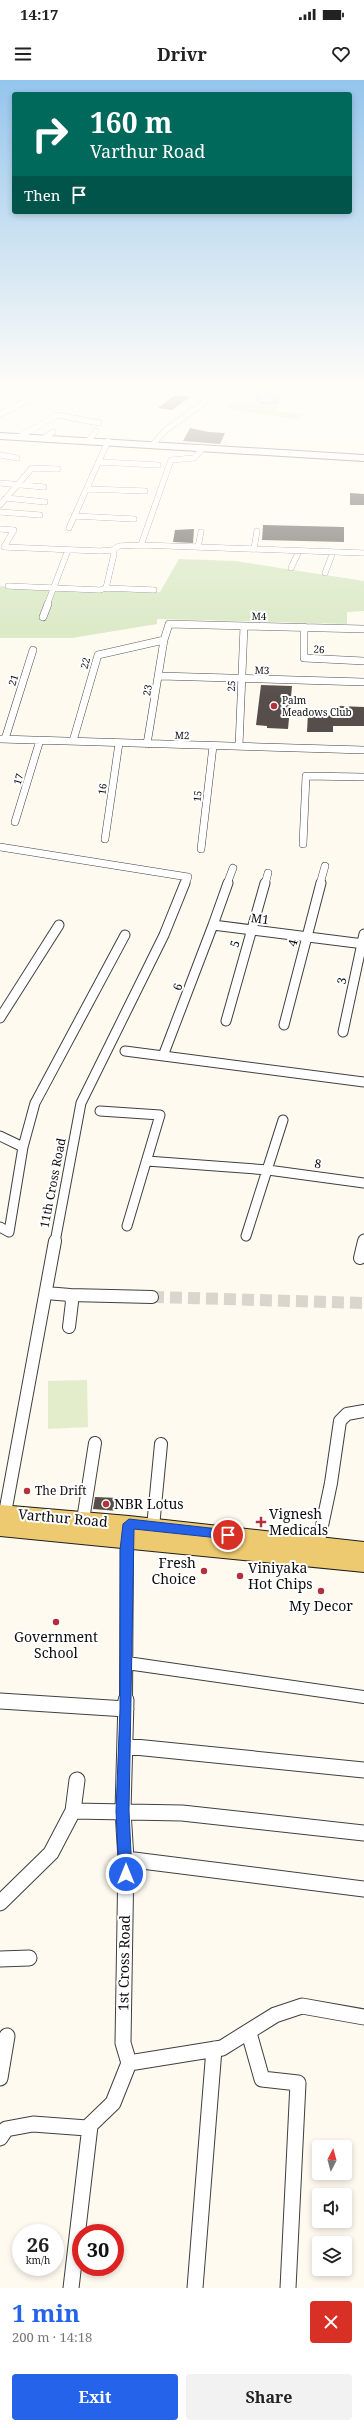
<!DOCTYPE html>
<meta charset="utf-8">
<style>
body{margin:0;font-family:"Noto Serif",serif;background:#f2f2f2;color:#222;height:100vh;display:flex;flex-direction:column;font-size:15px;white-space:nowrap}
*{box-sizing:border-box;margin:0}
p{font-size:13px;color:#767676}
.icon{flex:none;width:22px;height:22px;fill:none;stroke:currentColor;stroke-width:2;stroke-linecap:round;stroke-linejoin:round}
.map{position:relative;height:2208px;overflow:hidden}
.drawer{display:flex;flex-direction:column;background:#fff;flex:1}
.drawer>*{flex:none}
.banner{position:absolute;left:12px;top:12px;width:340px;height:122px;border-radius:4px;box-shadow:0 2px 6px #0003;background:#00695c;color:#fff;overflow:hidden}
.needle{width:26px;rotate:6deg}
.buttons{position:absolute;left:312px;top:2060px;display:grid;gap:8px}
.buttons a{display:grid;place-items:center;width:40px;height:40px;border-radius:4px;background:#fff;box-shadow:0 2px 6px #0003;font-size:20px}
.speed{position:absolute;left:12px;top:2144px;display:flex;gap:8px;font-size:20px;font-weight:700;text-align:center}
.speed>*{display:grid;place-content:center;width:52px;height:52px;border-radius:50%;background:#fff;box-shadow:0 2px 6px #0003;line-height:1}
.speed small{font-size:10px;font-weight:400}
.speed .limit{border:6px solid #d22;background:#fff;color:#111}
.pin{position:absolute;display:grid;place-items:center;width:34px;height:34px;color:#fff;margin:-17px;border:2px solid #fff;border-radius:50%;box-shadow:0 1px 4px #0007}
.me{position:absolute;width:44px;margin:-22px;rotate:0deg;stroke-linejoin:round;filter:drop-shadow(0 0 3px #0008)}
.turn{display:flex;align-items:center;gap:14px;height:84px;padding:0 12px;font-size:18px}
.turn .icon{width:52px;height:52px;stroke-width:2.5}
.turn b{display:block;font-size:28px;line-height:34px}
.then{display:flex;align-items:center;height:38px;padding:0 12px;background:#0003;gap:8px;font-size:15px}
.round{display:grid;place-items:center;flex:none;width:42px;height:42px;border-radius:4px;background:#f2f2f2}
.overview{display:flex;align-items:center;justify-content:space-between;height:68px;padding:0 12px}
h1{font-size:24px;font-weight:700;line-height:30px;color:#2563eb}
.action{display:flex;gap:8px;margin-top:auto;padding:8px 12px}
.action a{flex:1;height:46px;border-radius:4px;background:#2563eb;color:#fff;font-size:16px;font-weight:700;line-height:46px;text-align:center}
.action a+a{background:#f2f2f2;color:#222}
.status{display:flex;justify-content:space-between;align-items:center;height:28px;padding:0 20px;background:#fff;direction:ltr}
.status svg{height:11px;fill:currentColor}
header{display:flex;justify-content:space-between;align-items:center;height:52px;padding:0 12px;background:#fff;font-size:18px;font-weight:700}
.map>svg:first-child{display:block}
.green{fill:#d3e5bb}
.pitch{fill:#e3edcc}
.water{fill:#b7def1;stroke:#4495c2}
.building{fill:#554e4a}
.lines{fill:none;stroke-linecap:round;stroke-linejoin:round}
.minor-tunnel{stroke:#dad6cd;stroke-width:12;stroke-dasharray:12 6;stroke-linecap:butt}
.minor-far4-casing{stroke:#404040;stroke-width:6}
.minor-far3-casing{stroke:#404040;stroke-width:8}
.minor-far2-casing{stroke:#404040;stroke-width:11}
.minor-far1-casing{stroke:#404040;stroke-width:14}
.minor-casing{stroke:#404040;stroke-width:17}
.tertiary-casing{stroke:#404040;stroke-width:8}
.primary-casing{stroke:#1e1e1e;stroke-width:2}
.minor-far4{stroke:#fff;stroke-width:5.5}
.minor-far3{stroke:#fff;stroke-width:7}
.minor-far2{stroke:#fff;stroke-width:9}
.minor-far1{stroke:#fff;stroke-width:12}
.minor{stroke:#fff;stroke-width:15}
.tertiary{stroke:#fff;stroke-width:6}
.primary{fill:#edc96f;fill-rule:evenodd}
.route{fill:#2563eb;stroke:#184099}
.poi-dot{fill:#b2313c;stroke:#fff;stroke-width:1.5}
.labels{text-anchor:middle;stroke-width:4;stroke-linejoin:round;paint-order:stroke}
.far-street-label{font-size:10px;fill:#0d0d0d;stroke:#fff}
.far-poi-label{font-size:10px;fill:#0d0d0d;stroke:#fff;text-anchor:start}
.street-label{font-size:12px;fill:#0d0d0d;stroke:#fff}
.poi-label{font-size:12px;fill:#0d0d0d;stroke:#fff;text-anchor:start}
.near-poi-label{font-size:14px;fill:#0d0d0d;stroke:#fff;text-anchor:start}
.near-street-label{font-size:14px;fill:#0d0d0d;stroke:#fff}
</style>
<div class="status"><b>14:17</b><svg viewBox="0 0 49 12"><path d="M0 12V9h3v3zM5 12V6h3v6zM10 12V3h3v9zM15 12V0h3v12zM26 1h20v11H26zM47 4h2v5h-2z"/></svg></div>
<header><svg class="icon" aria-label="menu" viewBox="0 0 24 24"><path d="M4 6h16M4 12h16M4 18h16"/></svg>Drivr<svg class="icon" aria-label="heart" viewBox="0 0 24 24"><path d="M12 20l-8-8c-3-5 5-10 8-4 3-6 11-1 8 4z"/></svg></header>
<div class="map">
<svg width="364" height="2208" viewBox="0 0 364 2208">
<rect width="100%" height="100%" fill="#fefaef"/>
<!-- green -->
<path class="green" d="M186,307H294L274,330L301,335L296,340L226,328L240,319Z
M179,479L235,481L364,501V531L347,532V544L157,539V544L72,558H0V506L160,512Z"/>
<!-- pitch -->
<path class="pitch" d="M87,1300L88,1347L48,1349V1301Z"/>
<!-- water -->
<path class="water" d="M260,307H289L280,312L276,323H260L256,316Z"/>
<!-- building -->
<path class="building" d="M175,315L190,317L172,330L158,328Z
M190,348L209,352L225,353L220,364L183,361Z
M350,413L364,414V425H350Z
M263,445L344,447V462L262,460Z
M194,449L193,463L173,462L175,450Z
M261,605L292,606L288,649L267,648V646L256,645Z
M339,626L364,627V646H333V652H307L308,633L339,634Z
M95,1417L119,1418L118,1431L93,1429Z"/>
<g class="lines">
<!-- minor-tunnel -->
<path class="minor-tunnel" d="M152,1217L364,1223"/>
<defs>
<path id="minor-far4" d="M0,311L7,307
M0,334L54,307
M19,357L57,335L99,343
M44,358L53,352
M89,360L96,351
M153,364L166,350L205,322
M203,368L194,378L171,380L141,465L364,473
M0,375L17,378
M100,382L158,385
M0,403L44,407
M87,409L145,411
M6,418L45,422
M0,425L32,388L58,389
M0,432L40,435
M74,436L134,439
M69,448L108,361
M0,449L14,450L4,467L100,471L112,470L119,466L141,465
M198,467L201,452
M254,469L257,451
M291,488L299,471
M325,493L333,472
M8,506L100,510L106,508L114,474L112,470
M106,508L154,510
M47,525L68,470"/>
<path id="minor-far3" d="M43,537L48,524
M304,547V578L364,581
M160,596L364,602
M0,659L364,670
M5,659L33,570
M73,661L98,575L164,560
M147,664L164,560L169,544L364,549
M239,666L244,546
M15,742L40,660
M105,759L119,663
M303,764L306,696L364,697
M0,767L188,797L185,804
M201,769L213,666
M227,804L233,788
M265,804L268,793
M320,804L325,786"/>
<path id="minor-far2" d="M228,803L213,845L364,864
M0,938L59,845
M226,941L265,803
M284,945L321,803
M343,952L364,854
M125,971L364,1002
M163,976L213,845
M100,1031L160,1035L127,1146
M0,1056L23,1067L9,1152L0,1147
M23,1067L35,1023L125,855
M147,1081L268,1090L364,1103
M246,1156L283,1040
M55,1162L81,1023L164,855L185,803
M363,1162L364,1159"/>
<path id="minor-far1" d="M360,1178L364,1161
M46,1213L70,1215L72,1222L69,1247
M70,1215L152,1217
M5,1433L55,1161
M83,1440L95,1363
M153,1447L161,1364
M318,1465L331,1403L340,1341L347,1334L364,1331
M127,1583L364,1617
M126,1621L127,1456"/>
<path id="minor" d="M0,1621L126,1629
M125,1666L364,1690
M73,1731L182,1733L364,1753
M126,1779L364,1809
M0,1823L51,1773L73,1731L77,1700
M0,1879L29,1878
M249,1953L262,1999L298,2003L288,2208
M129,1983L222,1968L275,1935L302,1926L364,1937
M0,1998L7,1956
M0,2058L6,2049L33,2044L87,2048L113,2023L129,1983L123,1963L126,1779L123,1731L126,1620
M71,2208L90,2046
M195,2208L214,1969"/>
<path id="tertiary" d="M0,356L364,378"/>
<path id="primary" d="M0,1425L129,1436L364,1462V1492L0,1456Z"/>
</defs>
<!-- minor-far4 casing -->
<use href="#minor-far4" class="minor-far4-casing"/>
<!-- minor-far3 casing -->
<use href="#minor-far3" class="minor-far3-casing"/>
<!-- minor-far2 casing -->
<use href="#minor-far2" class="minor-far2-casing"/>
<!-- minor-far1 casing -->
<use href="#minor-far1" class="minor-far1-casing"/>
<!-- minor casing -->
<use href="#minor" class="minor-casing"/>
<!-- tertiary casing -->
<use href="#tertiary" class="tertiary-casing"/>
<!-- primary casing -->
<use href="#primary" class="primary-casing"/>
<!-- minor-far4 -->
<use href="#minor-far4" class="minor-far4"/>
<!-- minor-far3 -->
<use href="#minor-far3" class="minor-far3"/>
<!-- minor-far2 -->
<use href="#minor-far2" class="minor-far2"/>
<!-- minor-far1 -->
<use href="#minor-far1" class="minor-far1"/>
<!-- minor -->
<use href="#minor" class="minor"/>
<!-- tertiary -->
<use href="#tertiary" class="tertiary"/>
<!-- primary -->
<use href="#primary" class="primary"/>
</g>
<!-- sky -->
<linearGradient id="sky" x2="0" y2="1"><stop stop-color="#94c5ec"/><stop offset="0.5" stop-color="#fffdf8"/><stop offset="1" stop-color="#fffdf8" stop-opacity="0"/></linearGradient>
<rect width="364" height="616" fill="url(#sky)"/>
<!-- route -->
<path class="route" d="M129,1439L228,1450L233,1455L228,1459L134,1449L129,1731L132,1794L130,1799L126,1800L121,1799L119,1794L116,1731L120,1629V1470L123,1444Z"/>
<!-- markers -->
<g class="poi-dot">
<circle cx="274" cy="626" r="4"/>
<circle cx="27" cy="1411" r="4"/>
<circle cx="106" cy="1424" r="4"/>
<path d="M259 1436h4v4h4v4h-4v4h-4v-4h-4v-4h4z"/>
<circle cx="204" cy="1491" r="4"/>
<circle cx="240" cy="1496" r="4"/>
<circle cx="321" cy="1511" r="4"/>
<circle cx="56" cy="1542" r="4"/>
</g>
<g class="labels">
<!-- far-street labels -->
<g class="far-street-label">
<text transform="translate(259 536) rotate(1)" y="4">M4</text>
<text transform="translate(319 569) rotate(4)" y="4">26</text>
<text transform="translate(85 583) rotate(-74)" y="4">22</text>
<text transform="translate(262 590) rotate(1)" y="4">M3</text>
<text transform="translate(13 600) rotate(-72)" y="4">21</text>
<text transform="translate(231 606) rotate(-88)" y="4">25</text>
<text transform="translate(147 610) rotate(-80)" y="4">23</text>
<text transform="translate(182 655) rotate(2)" y="4">M2</text>
<text transform="translate(18 699) rotate(-73)" y="4">17</text>
<text transform="translate(102 709) rotate(-82)" y="4">16</text>
<text transform="translate(197 716) rotate(-84)" y="4">15</text>
</g>
<!-- far-poi labels -->
<g class="far-poi-label">
<text x="282" y="624">Palm<tspan x="282" dy="12">Meadows Club</tspan></text>
</g>
<!-- street labels -->
<g class="street-label">
<text transform="translate(260 839) rotate(7)" y="4">M1</text>
<text transform="translate(293 863) rotate(-75)" y="4">4</text>
<text transform="translate(235 864) rotate(-74)" y="4">5</text>
<text transform="translate(342 901) rotate(-78)" y="4">3</text>
<text transform="translate(178 907) rotate(-70)" y="4">6</text>
<text transform="translate(318 1084) rotate(8)" y="4">8</text>
<text transform="translate(53 1103) rotate(-79)" y="4">11th Cross Road</text>
</g>
<!-- poi labels -->
<g class="poi-label">
<text x="35" y="1415">The Drift</text>
</g>
<!-- near-poi labels -->
<g class="near-poi-label">
<text x="114" y="1429">NBR Lotus</text>
<text x="269" y="1439">Vignesh<tspan x="269" dy="16">Medicals</tspan></text>
<text x="196" y="1488" text-anchor="end">Fresh<tspan x="196" dy="16">Choice</tspan></text>
<text x="248" y="1493">Viniyaka<tspan x="248" dy="16">Hot Chips</tspan></text>
<text x="321" y="1531" text-anchor="middle">My Decor</text>
<text x="56" y="1562" text-anchor="middle">Government<tspan x="56" dy="16">School</tspan></text>
</g>
<!-- near-street labels -->
<g class="near-street-label">
<text transform="translate(63 1438) rotate(5)" y="5">Varthur Road</text>
<text transform="translate(124 1883) rotate(-89)" y="5">1st Cross Road</text>
</g>
</g>
</svg>
<div class="buttons">
<a><svg class="needle" viewBox="-14 -14 28 28"><path d="M0-13l5 13h-10z" fill="#e53935"/><path d="M0 13l5-13h-10z" fill="#767676"/></svg></a>
<a><svg class="icon" aria-label="sound" viewBox="0 0 24 24"><path d="M4 9h4l5-4v14l-5-4H4zM17 9q2 3 0 6"/></svg></a>
<a><svg class="icon" aria-label="layers" viewBox="0 0 24 24"><path d="M12 4l9 5-9 5-9-5zM3 14l9 5 9-5"/></svg></a>
</div>
<div class="speed"><div>26<small>km/h</small></div><div class="limit">30</div></div>
<div class="pin" style="left:228px;top:1455px;background:#d93025"><svg class="icon" aria-label="arrive" viewBox="0 0 24 24"><path d="M6 21V4h12l-3 4 3 4H6"/></svg></div>
<svg class="me" style="left:126px;top:1794px" viewBox="-20 -20 40 40"><circle r="17" fill="#2563eb" stroke="#fff" stroke-width="3"/><path d="M0-11L8 9 0 5-8 9z" fill="#fff"/></svg>
<div class="banner">
<div class="turn"><svg class="icon" aria-label="right" viewBox="0 0 24 24"><path d="M7 20v-9h11M14 6l5 5-5 5"/></svg><div><b>160 m</b>Varthur Road</div></div>
<div class="then">Then<svg class="icon" aria-label="arrive" viewBox="0 0 24 24"><path d="M6 21V4h12l-3 4 3 4H6"/></svg></div>
</div>
</div>
<section class="drawer">
<div class="overview"><div><h1>1 min</h1><p>200 m · 14:18</p></div><a class="round" style="background:#d93025;color:#fff"><svg class="icon" aria-label="close" viewBox="0 0 24 24"><path d="M6 6l12 12M18 6L6 18"/></svg></a></div>
<div class="action"><a>Exit</a><a>Share</a></div>
</section>
